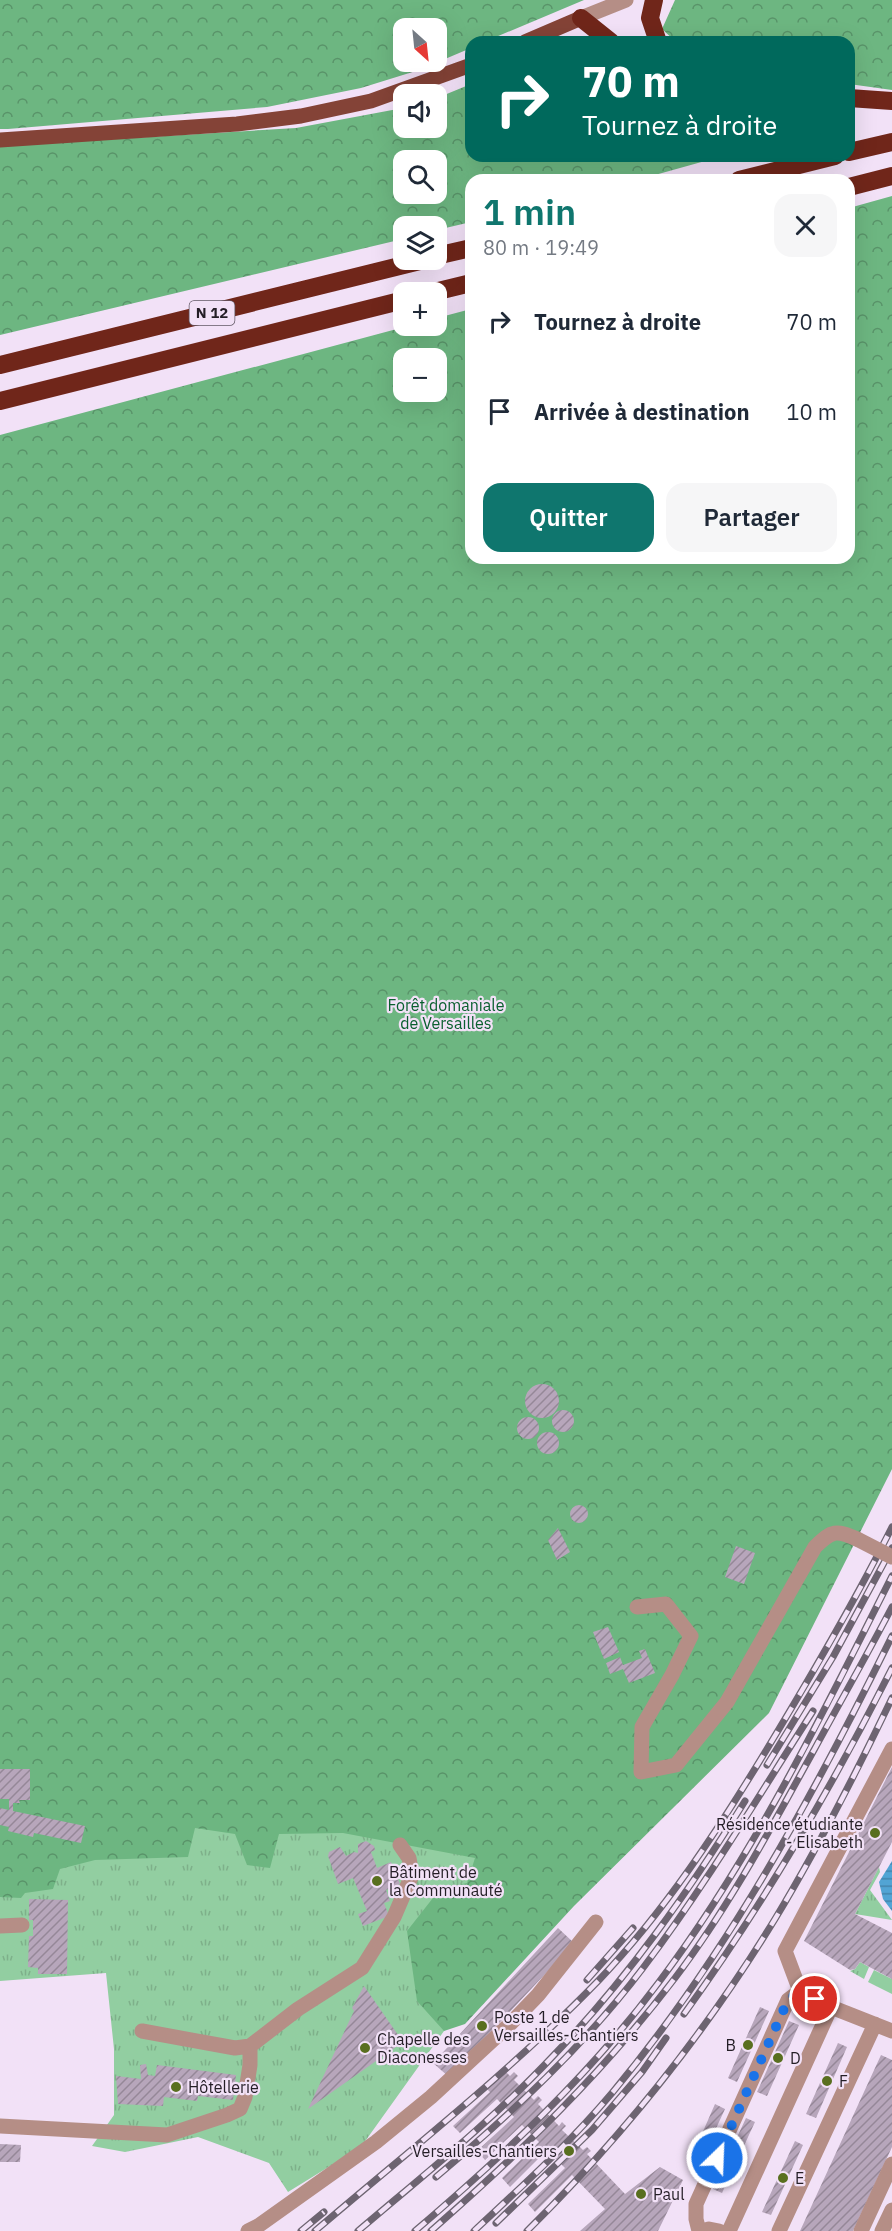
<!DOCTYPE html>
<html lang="fr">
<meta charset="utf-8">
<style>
body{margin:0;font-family:"IBM Plex Sans",sans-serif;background:#f6f6f7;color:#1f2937;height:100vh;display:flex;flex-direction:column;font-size:22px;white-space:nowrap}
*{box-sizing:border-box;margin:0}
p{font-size:20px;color:#747a83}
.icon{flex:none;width:33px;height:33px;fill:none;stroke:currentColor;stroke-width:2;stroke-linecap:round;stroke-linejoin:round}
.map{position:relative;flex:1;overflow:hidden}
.details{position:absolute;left:465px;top:174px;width:390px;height:390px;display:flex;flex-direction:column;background:#fff;border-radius:18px;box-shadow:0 6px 24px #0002}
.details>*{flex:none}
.banner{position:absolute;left:465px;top:36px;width:390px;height:126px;border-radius:18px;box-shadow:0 6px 24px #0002;background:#00695c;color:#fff;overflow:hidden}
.needle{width:39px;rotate:153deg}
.buttons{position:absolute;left:393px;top:18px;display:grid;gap:12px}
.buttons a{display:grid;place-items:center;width:54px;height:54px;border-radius:12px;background:#fff;box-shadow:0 6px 24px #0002;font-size:30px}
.pin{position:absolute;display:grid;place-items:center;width:51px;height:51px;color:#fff;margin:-26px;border:3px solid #fff;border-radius:50%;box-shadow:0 2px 6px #0007}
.me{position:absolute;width:66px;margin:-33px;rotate:24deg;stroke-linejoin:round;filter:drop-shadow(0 0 4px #0008)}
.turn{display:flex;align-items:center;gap:21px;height:126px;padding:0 18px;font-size:27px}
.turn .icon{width:78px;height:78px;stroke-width:2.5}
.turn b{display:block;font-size:42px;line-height:51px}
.round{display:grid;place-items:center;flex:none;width:63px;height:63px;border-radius:18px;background:#f6f6f7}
.headline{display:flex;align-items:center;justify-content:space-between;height:102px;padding:0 18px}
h1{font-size:36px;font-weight:600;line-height:45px;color:#0f766e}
.primary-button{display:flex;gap:12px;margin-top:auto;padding:12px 18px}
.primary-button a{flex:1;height:69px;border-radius:18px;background:#0f766e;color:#fff;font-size:24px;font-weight:600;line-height:69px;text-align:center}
.primary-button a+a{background:#f6f6f7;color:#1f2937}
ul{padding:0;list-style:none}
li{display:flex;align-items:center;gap:18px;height:90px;padding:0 18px}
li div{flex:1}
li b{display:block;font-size:22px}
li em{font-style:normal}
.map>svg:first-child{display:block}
.grass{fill:url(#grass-tufts)}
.forest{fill:url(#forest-crowns);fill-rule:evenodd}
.water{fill:url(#water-rules)}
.building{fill:url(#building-hatch)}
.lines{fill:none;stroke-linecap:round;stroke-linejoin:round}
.minor{stroke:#b58e86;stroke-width:15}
.major{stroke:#844337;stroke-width:15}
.highway{stroke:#70261a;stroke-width:18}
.rail-casing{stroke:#6d6471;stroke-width:7}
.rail{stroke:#f2e1f7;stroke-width:4.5;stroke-dasharray:14;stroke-linecap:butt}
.minor-bridge{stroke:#b58e86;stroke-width:15}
.route{stroke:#1a73e8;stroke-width:10;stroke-dasharray:0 18}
.poi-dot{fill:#596f1f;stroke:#f2e1f7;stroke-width:2}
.labels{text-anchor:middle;stroke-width:4.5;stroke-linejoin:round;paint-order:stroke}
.shield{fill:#f2e1f7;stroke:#625865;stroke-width:1.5}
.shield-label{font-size:15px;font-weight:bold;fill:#241e26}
.park-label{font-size:16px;fill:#0a602f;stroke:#f2e1f7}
.poi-label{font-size:16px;fill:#241e26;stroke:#f2e1f7;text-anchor:start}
</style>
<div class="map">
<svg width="892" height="2231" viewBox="0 0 892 2231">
<defs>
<pattern id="grass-tufts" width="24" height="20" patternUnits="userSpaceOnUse" patternTransform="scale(1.5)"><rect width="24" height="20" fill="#92cea1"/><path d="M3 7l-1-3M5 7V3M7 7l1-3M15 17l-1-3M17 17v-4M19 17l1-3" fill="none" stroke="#7eb08a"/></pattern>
<pattern id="forest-crowns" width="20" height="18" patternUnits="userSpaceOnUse" patternTransform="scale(1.5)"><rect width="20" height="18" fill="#6db681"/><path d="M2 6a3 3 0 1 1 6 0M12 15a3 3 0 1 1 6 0" fill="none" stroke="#599369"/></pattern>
<pattern id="water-rules" width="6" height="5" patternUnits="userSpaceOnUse" patternTransform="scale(1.5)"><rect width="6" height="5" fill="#52a4d4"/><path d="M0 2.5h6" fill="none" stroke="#4485ac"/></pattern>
<pattern id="building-hatch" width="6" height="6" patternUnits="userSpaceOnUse" patternTransform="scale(1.5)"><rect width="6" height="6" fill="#b7a6bb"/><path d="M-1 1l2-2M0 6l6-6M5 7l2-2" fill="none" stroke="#958798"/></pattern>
</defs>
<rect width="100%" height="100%" fill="#f2e1f7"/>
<!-- grass -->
<path class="grass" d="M537,1655L444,2031L361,2147L288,2192L269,2163L198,2137L125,2152L92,2146L114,2115V2049L106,1973L0,1981V1719Z
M879,1867L880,1872L870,1890L892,1920L855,1914Z
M860,1962L869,1967L864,1979L850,1971L855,1969Z
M874,1970L892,1979V1994L868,1982Z"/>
<!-- forest -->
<path class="forest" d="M0,0H584L484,42H471V48L419,70L361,88L267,107L8,129H0ZM404,28H436V62H404Z
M675,0H892V90L849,84V42H676L662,29Z
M471,84V156H723L637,180H471V222L437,230L436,226H404L403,239L0,335V146L296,128L403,108L404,128H436L437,98ZM404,160H436V194H404Z
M892,196V1469L769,1713L574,1906L465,2024L444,2031L417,2001L407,1931L440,1889L467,1883L475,1858L343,1833L279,1834L270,1868L247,1865L235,1834L195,1828L188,1857L95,1860L60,1869L53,1889L25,1893L21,1898L0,1897V435L408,326H436L437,318L471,309V558H849V208ZM404,358H436V392H404Z"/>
<!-- water -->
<path class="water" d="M892,1861V1911L883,1899L879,1882Z"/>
<!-- building -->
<path class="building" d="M525 1401a17 17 0 1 1 34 0a17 17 0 1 1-34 0Z
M552 1421a11 11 0 1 1 22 0a11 11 0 1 1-22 0Z
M517 1428a11 11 0 1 1 22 0a11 11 0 1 1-22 0Z
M537 1443a11 11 0 1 1 22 0a11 11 0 1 1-22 0Z
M570 1514a9 9 0 1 1 18 0a9 9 0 1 1-18 0Z
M558,1528L570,1552L557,1560L548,1540Z
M736,1546L755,1553L744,1584L725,1577Z
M608,1627L619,1652L604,1659L593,1632Z
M645,1649L655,1673L629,1683L623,1669L610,1674L606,1663L620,1657L623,1665L642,1658L639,1651Z
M892,1767V1842L855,1914L892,1933V1979L860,1962L855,1969L850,1970L804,1941Z
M0,1769H30V1800H19L20,1803H13V1811L85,1826L81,1843L34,1833L33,1837L8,1831L9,1827L0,1825V1808L9,1810V1799H0Z
M366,1841L374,1846L375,1850L371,1852L377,1868L391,1862L400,1884L386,1890L390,1901L384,1903L389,1916L363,1926L358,1914L367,1911L353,1878L338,1884L328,1856L329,1852L340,1847L346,1856L354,1852L358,1853V1844Z
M29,1899L68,1900L67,1974H38V1968L28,1967L29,1936H33V1920H29Z
M558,1928L574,1943L449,2077L433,2063Z
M364,1986L403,2042L308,2109L354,2011L352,2008Z
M760,2007L769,2011L737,2082L728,2078Z
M789,2021L799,2025L767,2096L757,2092Z
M838,2043L847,2047L816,2118L806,2114Z
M881,2055L892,2060V2147L853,2231H800Z
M146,2064L148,2075L155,2076L157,2065L236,2075L233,2100L198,2096L197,2101L164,2097L163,2106L118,2104L116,2076L141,2079L140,2065Z
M506,2072L510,2076L514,2072L518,2076L514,2080L534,2100L538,2096L542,2100L538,2104L559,2126L562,2122L566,2126L562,2130L583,2150L587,2147L591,2151L587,2154L625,2194L660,2167L683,2180L658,2231H580L605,2209L572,2175L535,2212L528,2204L565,2168L547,2150L510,2187L502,2178L539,2142L522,2125L485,2160L477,2151L514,2117L497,2099L460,2133L453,2126L490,2092L487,2089Z
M715,2104L725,2109L700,2163L691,2159Z
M746,2118L755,2122L722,2193L713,2189Z
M795,2141L803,2145L771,2215L762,2212Z
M0,2144L21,2145L20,2162H0Z"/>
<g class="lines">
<!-- minor -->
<path class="minor" d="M581,18L626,0
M637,1607L666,1604L691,1636L672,1675L642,1727L641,1772L676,1765L727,1702L815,1547C832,1530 836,1530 857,1539
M0,1926L22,1925
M800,1991L785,1951L892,1749
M800,1991L831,2007L892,2031
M142,2031L235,2048L250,2046L298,2009L362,1968L394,1917L412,1875L409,1858L400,1845
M0,2126L167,2135L227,2115L240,2109L245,2097L250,2065V2046
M248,2231L258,2226L376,2142L431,2097L511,2023L538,1995L596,1922
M699,2231L696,2219V2204L788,2000L800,1991
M702,2231L709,2229L719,2231
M729,2231L831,2007
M779,2231L875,2024
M861,2231L892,2164
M882,2231L892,2210"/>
<!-- major -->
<path class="major" d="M525,42L581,18
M0,140L237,124L301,116L371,101L471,65"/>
<!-- highway -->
<path class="highway" d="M654,0L650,18L658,42
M581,18L611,42
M849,98L892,101
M849,152L892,142
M739,180L835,156
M849,187L892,176
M436,256L471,248
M434,292L471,283
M0,365L424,260
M0,401L404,300"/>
<defs>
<path id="rail" d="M767,1765L833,1657L892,1548
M587,1980L633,1928
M684,2014C763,1905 832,1787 892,1668
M436,2177C511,2114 584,2046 643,1968C705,1886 758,1797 813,1711
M496,2223L592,2130L642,2072L666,2038
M301,2231L324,2212
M315,2231C411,2149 511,2071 599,1980C665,1911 718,1830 767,1749C811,1676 854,1603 892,1527
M358,2231C425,2174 494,2119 554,2055C628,1978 689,1891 745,1801
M415,2231C504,2155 589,2076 659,1982C753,1857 822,1715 892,1576
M431,2231C522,2151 601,2075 675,1978C729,1907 771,1828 814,1750C840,1702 867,1655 892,1607
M474,2231C521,2187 570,2143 612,2093C727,1955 813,1796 892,1636
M527,2231C622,2137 706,2032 775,1919C818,1848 856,1773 892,1698"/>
</defs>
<!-- rail casing -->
<use href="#rail" class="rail-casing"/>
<!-- rail -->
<use href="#rail" class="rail"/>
<!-- minor-bridge -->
<path class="minor-bridge" d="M857,1539L892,1557"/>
</g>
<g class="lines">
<!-- route -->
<path class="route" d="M717,2158L788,2000L800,1991L815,1999"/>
</g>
<!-- markers -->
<g class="poi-dot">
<circle cx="875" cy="1833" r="6"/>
<circle cx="377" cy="1881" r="6"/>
<circle cx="482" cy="2026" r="6"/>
<circle cx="748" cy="2045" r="6"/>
<circle cx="365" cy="2048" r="6"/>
<circle cx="778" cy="2058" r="6"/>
<circle cx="827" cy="2081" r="6"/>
<circle cx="176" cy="2087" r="6"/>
<circle cx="569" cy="2151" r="6"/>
<circle cx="783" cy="2178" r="6"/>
<circle cx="641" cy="2194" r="6"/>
</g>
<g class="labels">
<!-- shield labels -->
<rect class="shield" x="189.5" y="301" width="45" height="24" rx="4.5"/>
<g class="shield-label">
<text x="212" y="318">N 12</text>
</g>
<!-- park labels -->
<g class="park-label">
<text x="446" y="1011">Forêt domaniale<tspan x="446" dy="18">de Versailles</tspan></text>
</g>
<!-- poi labels -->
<g class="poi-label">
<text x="863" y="1830" text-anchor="end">Résidence étudiante<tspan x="863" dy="18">- Elisabeth</tspan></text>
<text x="389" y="1878">Bâtiment de<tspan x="389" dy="18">la Communauté</tspan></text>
<text x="494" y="2023">Poste 1 de<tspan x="494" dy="18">Versailles-Chantiers</tspan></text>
<text x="377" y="2045">Chapelle des<tspan x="377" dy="18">Diaconesses</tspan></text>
<text x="736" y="2051" text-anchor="end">B</text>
<text x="790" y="2064">D</text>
<text x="839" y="2087">F</text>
<text x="188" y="2093">Hôtellerie</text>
<text x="557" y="2157" text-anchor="end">Versailles-Chantiers</text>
<text x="795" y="2184">E</text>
<text x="653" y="2200">Paul</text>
</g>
</g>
</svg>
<div class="buttons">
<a><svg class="needle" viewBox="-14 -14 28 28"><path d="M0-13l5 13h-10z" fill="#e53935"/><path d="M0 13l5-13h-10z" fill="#747a83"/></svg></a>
<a><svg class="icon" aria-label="sound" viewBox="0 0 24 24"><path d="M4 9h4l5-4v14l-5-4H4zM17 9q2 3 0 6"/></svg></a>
<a><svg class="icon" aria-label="search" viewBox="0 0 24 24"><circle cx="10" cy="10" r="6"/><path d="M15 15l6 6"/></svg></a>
<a><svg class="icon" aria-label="layers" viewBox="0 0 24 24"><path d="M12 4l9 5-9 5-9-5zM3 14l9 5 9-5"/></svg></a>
<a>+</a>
<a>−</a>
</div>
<div class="pin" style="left:815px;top:1999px;background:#d93025"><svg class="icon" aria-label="arrive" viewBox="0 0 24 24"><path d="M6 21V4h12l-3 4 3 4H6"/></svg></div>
<svg class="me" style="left:717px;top:2158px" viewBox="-20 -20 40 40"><circle r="17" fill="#1a73e8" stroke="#fff" stroke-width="3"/><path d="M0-11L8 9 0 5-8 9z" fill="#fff"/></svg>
<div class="banner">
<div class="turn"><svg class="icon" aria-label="right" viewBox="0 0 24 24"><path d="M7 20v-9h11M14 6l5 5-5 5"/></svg><div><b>70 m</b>Tournez à droite</div></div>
</div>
<section class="details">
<div class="headline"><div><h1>1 min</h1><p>80 m · 19:49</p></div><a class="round"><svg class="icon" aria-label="close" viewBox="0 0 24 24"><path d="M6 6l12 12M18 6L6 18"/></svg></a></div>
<ul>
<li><svg class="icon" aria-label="right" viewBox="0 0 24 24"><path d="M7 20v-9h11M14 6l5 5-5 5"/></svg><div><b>Tournez à droite</b></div><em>70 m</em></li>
<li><svg class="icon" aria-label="arrive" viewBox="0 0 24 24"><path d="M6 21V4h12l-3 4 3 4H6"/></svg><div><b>Arrivée à destination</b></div><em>10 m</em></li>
</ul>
<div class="primary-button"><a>Quitter</a><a>Partager</a></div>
</section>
</div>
